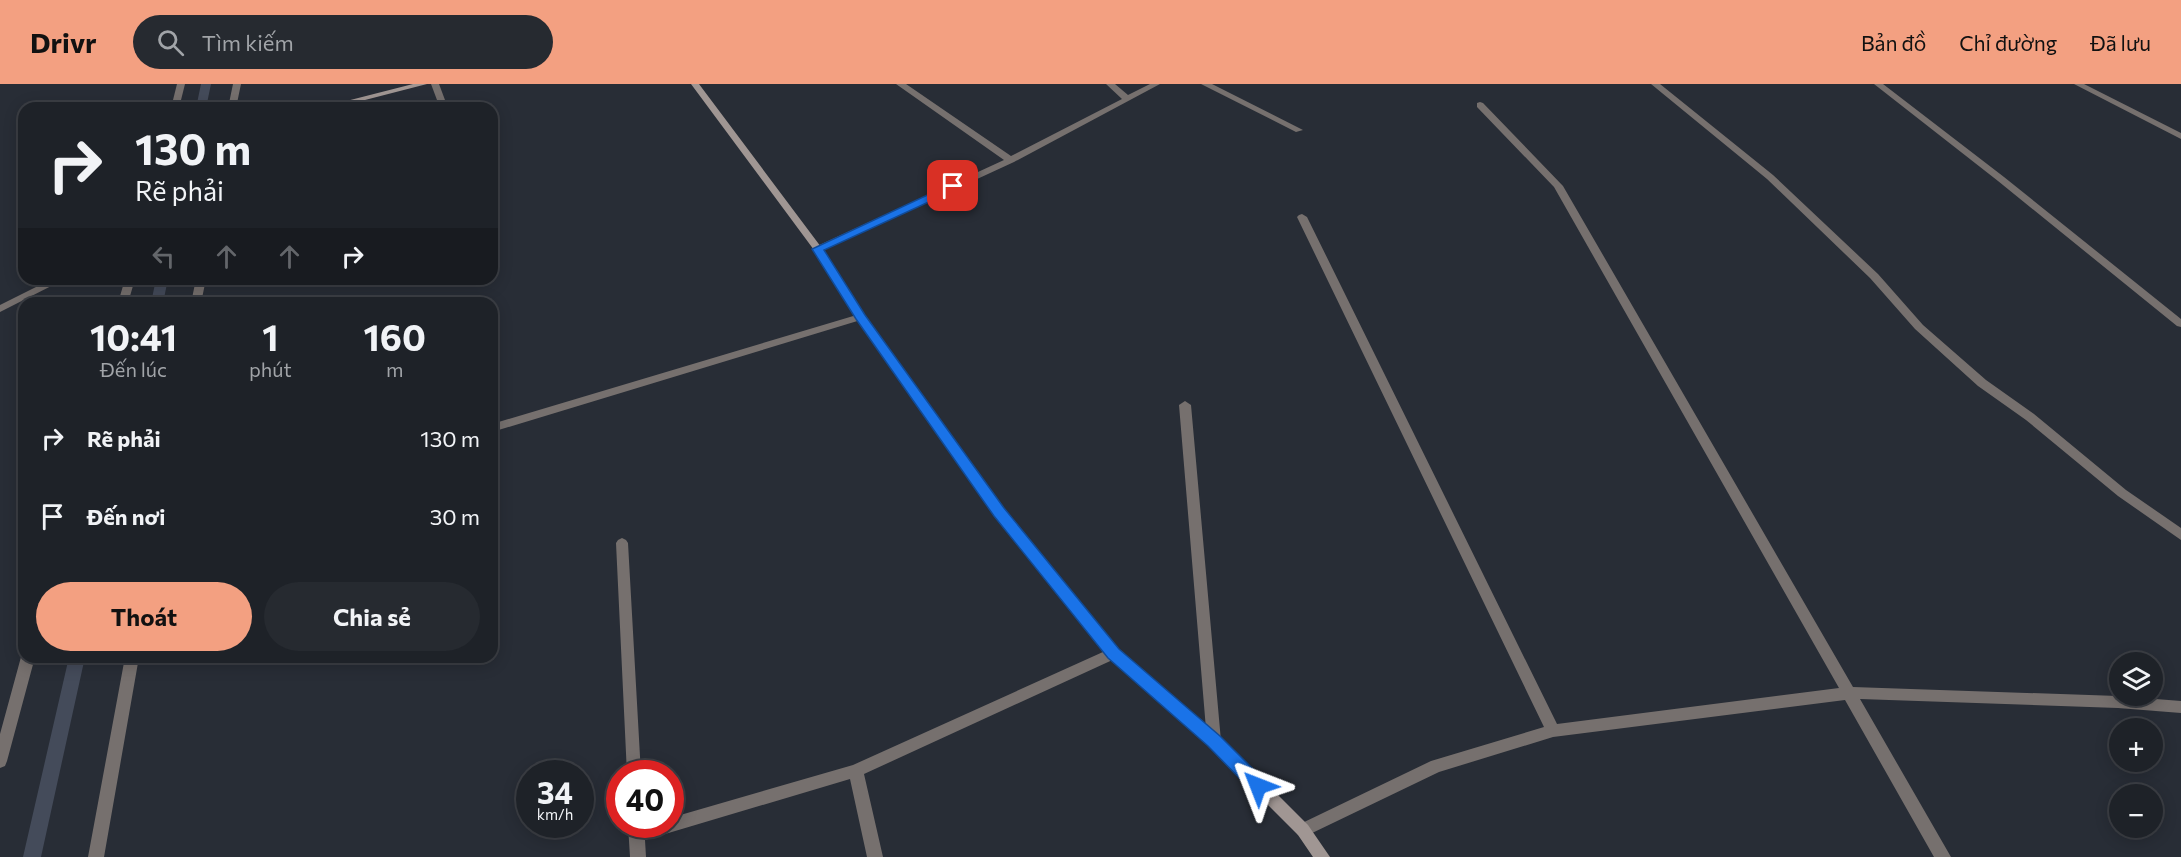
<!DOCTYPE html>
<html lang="vi">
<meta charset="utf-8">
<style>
body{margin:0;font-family:Commissioner,sans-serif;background:#262a30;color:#f1f3f6;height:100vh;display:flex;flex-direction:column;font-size:22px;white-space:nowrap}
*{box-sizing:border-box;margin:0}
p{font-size:20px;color:#a1a4a8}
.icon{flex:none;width:33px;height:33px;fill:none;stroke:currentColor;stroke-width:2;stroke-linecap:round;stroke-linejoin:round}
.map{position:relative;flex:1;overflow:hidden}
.panel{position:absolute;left:18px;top:213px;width:480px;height:366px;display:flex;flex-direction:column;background:#1e2228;border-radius:18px;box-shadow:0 3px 15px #0003,0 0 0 2px #3c3f45}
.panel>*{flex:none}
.banner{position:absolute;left:18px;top:18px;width:480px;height:183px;border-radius:18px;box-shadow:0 3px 15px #0003,0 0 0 2px #3c3f45;background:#1e2228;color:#f1f3f6;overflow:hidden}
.tools{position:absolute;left:2109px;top:568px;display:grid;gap:12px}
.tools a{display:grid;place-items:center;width:54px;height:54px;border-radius:50%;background:#1e2228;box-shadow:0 3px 15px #0003,0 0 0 2px #3c3f45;font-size:30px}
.speed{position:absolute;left:516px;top:676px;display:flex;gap:12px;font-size:30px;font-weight:700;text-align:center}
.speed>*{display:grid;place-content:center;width:78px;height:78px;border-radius:50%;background:#1e2228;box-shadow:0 3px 15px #0003,0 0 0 2px #3c3f45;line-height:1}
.speed small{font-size:15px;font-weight:400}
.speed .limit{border:9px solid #d22;background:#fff;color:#111}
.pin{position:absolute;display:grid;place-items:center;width:51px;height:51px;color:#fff;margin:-26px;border-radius:12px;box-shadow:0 3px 9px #0006}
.me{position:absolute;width:66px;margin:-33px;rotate:315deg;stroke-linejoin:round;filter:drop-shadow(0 0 4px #0008)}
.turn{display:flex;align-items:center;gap:21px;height:126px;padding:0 18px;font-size:27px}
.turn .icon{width:78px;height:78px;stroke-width:2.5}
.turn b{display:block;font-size:42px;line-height:51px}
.lanes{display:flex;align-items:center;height:57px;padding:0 18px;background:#0003;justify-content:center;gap:30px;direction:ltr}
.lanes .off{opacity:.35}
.eta{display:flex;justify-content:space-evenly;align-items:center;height:102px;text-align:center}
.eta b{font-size:36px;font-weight:700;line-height:42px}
.action{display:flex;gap:12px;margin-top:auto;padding:12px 18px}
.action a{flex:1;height:69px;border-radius:36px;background:#f3a081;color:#111;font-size:24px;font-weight:700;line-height:69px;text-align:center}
.action a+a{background:#262a30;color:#f1f3f6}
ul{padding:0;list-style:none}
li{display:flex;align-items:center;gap:18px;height:78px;padding:0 18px}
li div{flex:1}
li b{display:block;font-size:22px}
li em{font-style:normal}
header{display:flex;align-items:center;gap:36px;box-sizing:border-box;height:84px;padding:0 30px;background:#f3a081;color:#111}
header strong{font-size:28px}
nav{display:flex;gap:33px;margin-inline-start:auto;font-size:21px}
.search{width:420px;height:54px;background:#262a30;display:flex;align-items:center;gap:15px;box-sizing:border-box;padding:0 21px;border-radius:33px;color:#a1a4a8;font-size:22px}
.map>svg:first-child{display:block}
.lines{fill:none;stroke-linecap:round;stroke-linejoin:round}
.stream{fill:#444b5a;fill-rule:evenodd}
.lane{fill:#76706e;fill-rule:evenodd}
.street{fill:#76706e;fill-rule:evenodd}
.secondary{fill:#a09693;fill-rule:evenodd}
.route{fill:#1a73e8;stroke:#114b97;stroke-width:1.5}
</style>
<header>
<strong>Drivr</strong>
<div class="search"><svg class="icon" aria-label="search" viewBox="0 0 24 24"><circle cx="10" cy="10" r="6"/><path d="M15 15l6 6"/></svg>Tìm kiếm</div>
<nav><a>Bản đồ</a><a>Chỉ đường</a><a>Đã lưu</a></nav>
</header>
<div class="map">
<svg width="2181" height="773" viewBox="0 0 2181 773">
<rect width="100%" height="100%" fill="#282d36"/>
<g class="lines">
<!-- stream -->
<path class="stream" d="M201,0H211L206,24H196Z
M156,195H168L163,219H151Z
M69,573H85L41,773H23Z"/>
<!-- lane -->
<path class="lane" d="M233,0H241L236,24H228Z
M196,195H206L201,219H191Z
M125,573H139L104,773H88Z"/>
<!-- street -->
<path class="street" d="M177,0H185L179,24H171Z
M431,0H439L448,24H440Z
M896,0H906L1011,72L1122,15L1106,0H1115L1128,11L1150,0H1160L1014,78L821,167H815V163L1004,76Z
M1201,0H1212L1303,46L1296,48Z
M1651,0H1660L1773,91L1878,190L1923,241L1986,296L2034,330L2126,406L2181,444V456L2118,412L2026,336L1978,302L1915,245L1870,194L1767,95Z
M1874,0H1883L2004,93L2181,235V243L2177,242L1998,97Z
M2074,0H2084L2181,49V55Z
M1480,18L1483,19L1563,102L1853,603L2118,612L2181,617V629L2118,624L1860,615L1951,773H1934L1845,616L1553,653L1439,688L1308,751L1303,753L1298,751L1295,746L1298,741L1431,677L1544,643L1297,133L1299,131L1302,130L1307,133L1557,640L1839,604L1554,103L1477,23V19Z
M52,195H65L0,228V221Z
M125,195H135L128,219H118Z
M860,230L864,231L865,233L864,235L492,348V340Z
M1185,317L1191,321L1221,657L1219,662L1214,663L1209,662L1207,657L1179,321Z
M622,454L626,456L628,459L641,690H627L616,459L618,456Z
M1114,563L1119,565L1121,569L1119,573L864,690L883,773H867L850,695L645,756L646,773H630L628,741H670V734L853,681Z
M24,569V573H35L7,677L5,682L0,684V650L21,573Z"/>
<!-- secondary -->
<path class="secondary" d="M413,0H427L334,24H319Z
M691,0H699L821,163L864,231L1003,425L1119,565L1219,652L1308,741L1330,773H1313L1298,751L1209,662L1109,573L995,431L856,235L814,166Z"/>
</g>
<!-- route -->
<path class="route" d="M953,99L957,100V105L824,166L865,231L1004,424L1119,565L1220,652L1264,696L1267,702L1264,707L1258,709L1252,707L1208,662L1108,574L994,432L856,235L812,165Z"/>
</svg>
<div class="tools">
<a><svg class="icon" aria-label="layers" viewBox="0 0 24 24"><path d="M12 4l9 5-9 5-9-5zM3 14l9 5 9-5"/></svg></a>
<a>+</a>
<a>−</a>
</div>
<div class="speed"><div>34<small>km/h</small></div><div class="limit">40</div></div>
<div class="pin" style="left:953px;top:102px;background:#d93025"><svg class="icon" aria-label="arrive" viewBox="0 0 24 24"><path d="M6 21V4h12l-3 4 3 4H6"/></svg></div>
<svg class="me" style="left:1258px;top:702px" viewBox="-20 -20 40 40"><path d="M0-17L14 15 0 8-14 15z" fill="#1a73e8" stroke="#fff" stroke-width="4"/></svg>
<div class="banner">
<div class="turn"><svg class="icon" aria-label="right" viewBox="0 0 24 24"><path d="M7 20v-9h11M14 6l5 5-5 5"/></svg><div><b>130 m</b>Rẽ phải</div></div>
<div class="lanes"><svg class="icon off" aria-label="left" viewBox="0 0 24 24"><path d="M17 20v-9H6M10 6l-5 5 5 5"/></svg><svg class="icon off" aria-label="ahead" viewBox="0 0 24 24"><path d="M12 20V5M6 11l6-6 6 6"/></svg><svg class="icon off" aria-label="ahead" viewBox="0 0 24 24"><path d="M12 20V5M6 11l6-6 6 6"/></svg><svg class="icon" aria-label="right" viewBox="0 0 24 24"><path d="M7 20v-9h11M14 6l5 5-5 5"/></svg></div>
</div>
<section class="panel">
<div class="eta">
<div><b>10:41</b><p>Đến lúc</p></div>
<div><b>1</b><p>phút</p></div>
<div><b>160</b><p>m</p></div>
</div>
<ul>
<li><svg class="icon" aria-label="right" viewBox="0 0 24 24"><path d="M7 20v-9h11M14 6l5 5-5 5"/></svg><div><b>Rẽ phải</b></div><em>130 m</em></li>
<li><svg class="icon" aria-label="arrive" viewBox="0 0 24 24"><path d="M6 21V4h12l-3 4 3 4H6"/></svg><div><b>Đến nơi</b></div><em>30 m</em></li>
</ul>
<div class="action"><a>Thoát</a><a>Chia sẻ</a></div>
</section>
</div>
